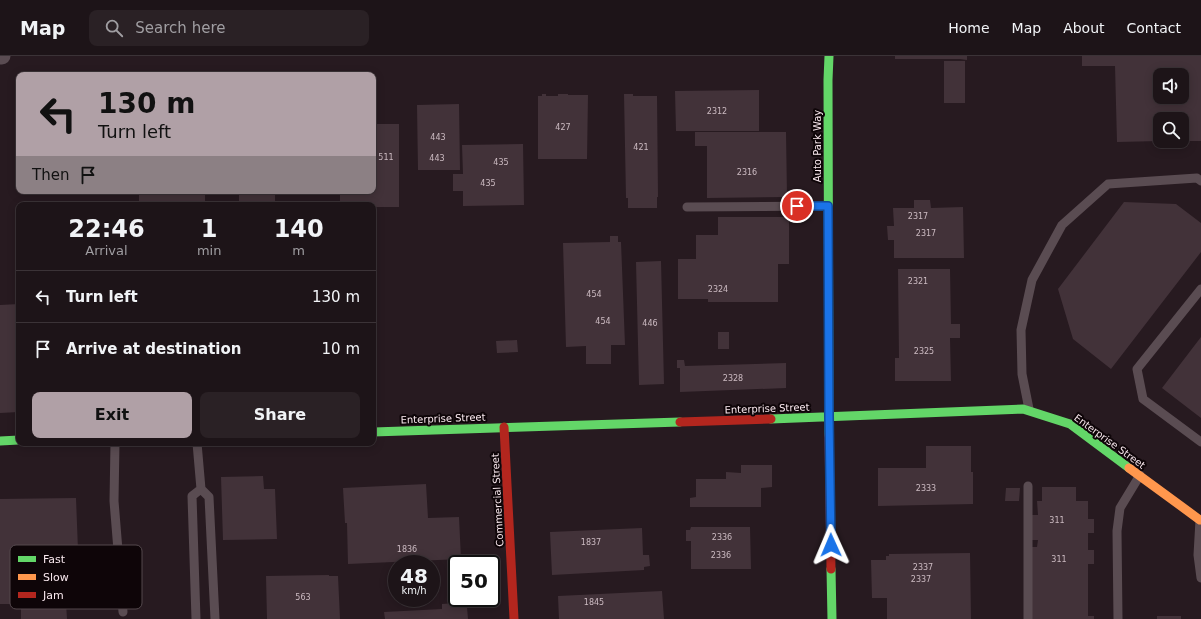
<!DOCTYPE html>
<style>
body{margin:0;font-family:"DejaVu Sans",sans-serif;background:#2a2125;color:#f1f3f6;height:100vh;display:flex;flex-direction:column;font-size:15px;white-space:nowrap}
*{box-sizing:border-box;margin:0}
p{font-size:13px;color:#a09ea2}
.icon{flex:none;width:22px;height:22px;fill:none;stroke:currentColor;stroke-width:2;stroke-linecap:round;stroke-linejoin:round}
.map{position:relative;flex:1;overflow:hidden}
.details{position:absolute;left:16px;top:146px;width:360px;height:244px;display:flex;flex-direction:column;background:#1d1418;border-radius:8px;box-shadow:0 2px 10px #0003,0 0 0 1px #3b3337}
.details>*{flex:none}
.hud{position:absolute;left:16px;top:16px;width:360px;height:122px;border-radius:8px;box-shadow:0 2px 10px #0003,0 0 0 1px #3b3337;background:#b0a0a6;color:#111;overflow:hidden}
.fabs{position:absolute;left:1153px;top:12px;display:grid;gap:8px}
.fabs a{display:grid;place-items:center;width:36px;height:36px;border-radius:8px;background:#1d1418;box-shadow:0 2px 10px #0003,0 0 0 1px #3b3337;font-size:20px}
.speed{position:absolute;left:388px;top:499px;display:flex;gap:8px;font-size:20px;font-weight:700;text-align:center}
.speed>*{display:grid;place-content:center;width:52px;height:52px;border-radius:50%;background:#1d1418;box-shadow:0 2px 10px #0003,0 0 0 1px #3b3337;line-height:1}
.speed small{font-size:10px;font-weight:400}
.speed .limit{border:2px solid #111;border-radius:6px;background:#fff;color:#111}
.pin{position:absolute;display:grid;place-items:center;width:34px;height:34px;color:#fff;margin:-17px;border:2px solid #fff;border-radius:50%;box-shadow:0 1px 4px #0007}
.me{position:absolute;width:44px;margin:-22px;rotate:359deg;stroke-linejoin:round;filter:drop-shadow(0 0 3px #0008)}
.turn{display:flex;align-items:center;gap:14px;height:84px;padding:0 16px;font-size:18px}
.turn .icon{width:52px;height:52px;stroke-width:2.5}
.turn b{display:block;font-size:28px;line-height:34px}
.then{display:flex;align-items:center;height:38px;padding:0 16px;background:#0003;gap:8px;font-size:15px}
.eta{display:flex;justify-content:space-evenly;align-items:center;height:68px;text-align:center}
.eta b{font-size:24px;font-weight:800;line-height:28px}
.cta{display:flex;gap:8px;margin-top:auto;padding:8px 16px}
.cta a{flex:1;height:46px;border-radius:8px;background:#b0a0a6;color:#111;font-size:16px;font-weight:800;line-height:46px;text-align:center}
.cta a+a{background:#2a2125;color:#f1f3f6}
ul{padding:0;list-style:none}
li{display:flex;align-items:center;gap:12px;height:52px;padding:0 16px;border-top:1px solid #3b3337}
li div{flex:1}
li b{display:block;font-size:15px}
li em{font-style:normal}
header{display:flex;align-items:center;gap:24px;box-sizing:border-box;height:56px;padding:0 20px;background:#1d1418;border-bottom:1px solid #3b3337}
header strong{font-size:19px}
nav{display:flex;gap:22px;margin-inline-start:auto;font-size:14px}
.search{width:280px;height:36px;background:#2a2125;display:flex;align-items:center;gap:10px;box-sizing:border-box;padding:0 14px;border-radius:8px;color:#a09ea2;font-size:15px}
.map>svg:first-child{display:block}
.building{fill:#423239;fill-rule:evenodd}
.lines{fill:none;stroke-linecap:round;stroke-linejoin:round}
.lane{stroke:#5a4c52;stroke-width:9}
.street{stroke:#5a4c52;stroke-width:17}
.fast{stroke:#63d668;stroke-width:9}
.slow{stroke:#ff974d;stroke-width:9}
.jam{stroke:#b3261e;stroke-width:9}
.route-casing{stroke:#114b97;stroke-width:10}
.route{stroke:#1a73e8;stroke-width:7}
.labels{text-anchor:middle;stroke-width:4;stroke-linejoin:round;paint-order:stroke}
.number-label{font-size:8px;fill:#cbbac1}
.street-label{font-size:10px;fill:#f9e8ee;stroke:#0e0508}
.key{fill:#0e0508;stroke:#54494d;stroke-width:1}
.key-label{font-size:11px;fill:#f9e8ee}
</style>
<header>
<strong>Map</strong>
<div class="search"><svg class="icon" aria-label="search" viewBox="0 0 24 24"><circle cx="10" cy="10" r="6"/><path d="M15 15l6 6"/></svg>Search here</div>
<nav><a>Home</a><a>Map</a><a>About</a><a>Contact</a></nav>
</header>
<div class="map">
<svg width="1201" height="563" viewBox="0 0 1201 563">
<rect width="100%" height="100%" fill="#271a20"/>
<!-- building -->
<path class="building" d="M895,0H967V4L960,3H895Z
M1082,0H1201V85H1182V63H1160V85L1117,86L1115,10H1082ZM1160,19H1182V41H1160Z
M944,5H965V47H944Z
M759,34V75H676L675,35Z
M542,38H546V40H558V38H568V39H588L587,103H538V40H542Z
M624,38H633V40H657L658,141H657V152H628V142H626Z
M459,48L460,114H418L417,49Z
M373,68H399V151H373V149H340V135H373Z
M695,76H786L787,141L707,142V90H695Z
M523,88L524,149L463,150V135H453V118H463L462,89Z
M139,135H205V149H139Z
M239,135H275V149H239Z
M914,144H930L931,152L963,151L964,202H894V184H888L887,170H894L893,152H914Z
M1124,146L1176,148L1201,167V196L1111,313L1073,283L1058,233Z
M718,161H789V208H778V246H708V243H678V203H696V179H718Z
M610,180H618V186H621L625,289H611V308H586V290L566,291L563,187L610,186Z
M661,205L664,328L639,329L636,206Z
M898,213H950L951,268H960V282H950L951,325H895V302H899Z
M19,248V356L0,357V249Z
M718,276H729V293H718Z
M1201,281V362L1162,332Z
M517,284L518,296L497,297L496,285Z
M677,304H684L685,310L786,307V332L680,336V312H677Z
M926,390H971V416H973V448L878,450V412H926Z
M741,409H772V431L761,432V451H690V442L696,441V423H726V416L741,417Z
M263,420L264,433H275L277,483L223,484L221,421Z
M426,428L428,462L459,461L461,503L348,508L347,467H345L343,432Z
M1042,431H1076V445H1088V463H1094V477H1088V494H1094V508H1088V560H1094V563H1031V491H1037L1038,484H1032V459H1038L1037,445H1042Z
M1006,432H1020L1019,445H1005Z
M76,442L80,546L66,547L67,563H21V548H0V443Z
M691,471H750L751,513H691V485H686V474H690Z
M642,472L643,499H649L650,510L644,511V514L552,519L550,476Z
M970,497L971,563H887V542H872L871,504H886V500H889V498Z
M329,519V520H338L340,563H267L266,520Z
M662,535L664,563H559L558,540Z
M457,547L458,552L467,551L468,563H385L384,556L442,553V548Z
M1157,560H1181V563H1157Z"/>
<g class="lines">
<!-- lane -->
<path class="lane" d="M687,151L828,150
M1201,233L1137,313L1143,343L1201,386
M1029,353L1022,318L1021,274L1032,224L1062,169L1108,128L1197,122L1201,125
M115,387L114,445L123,556
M197,387L201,433L209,441L215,563
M1028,430V563
M1200,464L1198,499L1201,522
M196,563L192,440L201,433
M1118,563L1117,475L1120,452L1140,419"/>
<!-- street -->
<path class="street" d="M0,0H2"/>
<!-- fast -->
<path class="fast" d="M829,0L828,24L829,379
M771,363L1023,353L1070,368L1129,412
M373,376L680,366
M0,385L19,384
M831,513L832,563"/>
<!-- slow -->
<path class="slow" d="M1129,412L1200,464"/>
<!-- jam -->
<path class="jam" d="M680,366L771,363
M504,371L514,563
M829,379L831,513"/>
</g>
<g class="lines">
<defs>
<path id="route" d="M797,150H828L829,360L831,489"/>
</defs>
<!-- route casing -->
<use href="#route" class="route-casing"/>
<!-- route -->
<use href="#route" class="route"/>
</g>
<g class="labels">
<!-- number labels -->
<g class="number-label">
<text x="717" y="58">2312</text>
<text x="563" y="74">427</text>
<text x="438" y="84">443</text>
<text x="641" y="94">421</text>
<text x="386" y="104">511</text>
<text x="437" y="105">443</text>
<text x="501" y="109">435</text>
<text x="747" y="119">2316</text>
<text x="488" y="130">435</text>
<text x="918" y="163">2317</text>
<text x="926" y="180">2317</text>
<text x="918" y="228">2321</text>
<text x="718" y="236">2324</text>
<text x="594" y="241">454</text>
<text x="603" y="268">454</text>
<text x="650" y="270">446</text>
<text x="924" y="298">2325</text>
<text x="733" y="325">2328</text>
<text x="926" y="435">2333</text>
<text x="1057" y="467">311</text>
<text x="722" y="484">2336</text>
<text x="591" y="489">1837</text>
<text x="407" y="496">1836</text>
<text x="721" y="502">2336</text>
<text x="1059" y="506">311</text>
<text x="923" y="514">2337</text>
<text x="921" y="526">2337</text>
<text x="303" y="544">563</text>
<text x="594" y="549">1845</text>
</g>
<!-- street labels -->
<g class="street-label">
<text transform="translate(817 90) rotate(-90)" y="4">Auto Park Way</text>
<text transform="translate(767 352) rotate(-2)" y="4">Enterprise Street</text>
<text transform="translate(443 362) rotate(-2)" y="4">Enterprise Street</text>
<text transform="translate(1110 385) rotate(36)" y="4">Enterprise Street</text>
<text transform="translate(497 444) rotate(-93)" y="4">Commercial Street</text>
</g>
</g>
<!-- legend -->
<rect x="10" y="489" width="132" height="64" rx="6" class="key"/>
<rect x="18" y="500" width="18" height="6" fill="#63d668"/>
<rect x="18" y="518" width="18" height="6" fill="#ff974d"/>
<rect x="18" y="536" width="18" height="6" fill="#b3261e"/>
<g class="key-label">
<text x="43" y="507">Fast</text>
<text x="43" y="525">Slow</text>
<text x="43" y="543">Jam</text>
</g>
</svg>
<div class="fabs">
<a><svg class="icon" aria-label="sound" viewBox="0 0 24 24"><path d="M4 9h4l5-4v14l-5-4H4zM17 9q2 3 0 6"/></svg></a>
<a><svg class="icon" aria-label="search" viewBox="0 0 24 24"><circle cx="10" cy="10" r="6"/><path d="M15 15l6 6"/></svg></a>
</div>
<div class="speed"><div>48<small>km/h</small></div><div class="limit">50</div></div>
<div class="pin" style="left:797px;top:150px;background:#d93025"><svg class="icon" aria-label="arrive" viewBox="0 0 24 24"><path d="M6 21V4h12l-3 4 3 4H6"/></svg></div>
<svg class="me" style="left:831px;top:489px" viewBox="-20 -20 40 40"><path d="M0-17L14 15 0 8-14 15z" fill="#1a73e8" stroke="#fff" stroke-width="4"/></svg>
<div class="hud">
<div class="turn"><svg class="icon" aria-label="left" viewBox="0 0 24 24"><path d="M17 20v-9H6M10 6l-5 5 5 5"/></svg><div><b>130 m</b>Turn left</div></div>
<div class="then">Then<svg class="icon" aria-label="arrive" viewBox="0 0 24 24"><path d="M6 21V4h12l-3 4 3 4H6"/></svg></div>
</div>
<section class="details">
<div class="eta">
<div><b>22:46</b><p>Arrival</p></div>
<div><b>1</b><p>min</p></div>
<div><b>140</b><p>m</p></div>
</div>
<ul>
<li><svg class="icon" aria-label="left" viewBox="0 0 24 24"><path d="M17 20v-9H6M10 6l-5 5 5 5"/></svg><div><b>Turn left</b></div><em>130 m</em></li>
<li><svg class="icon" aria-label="arrive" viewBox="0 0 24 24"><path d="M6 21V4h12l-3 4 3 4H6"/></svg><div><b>Arrive at destination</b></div><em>10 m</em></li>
</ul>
<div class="cta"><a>Exit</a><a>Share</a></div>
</section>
</div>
